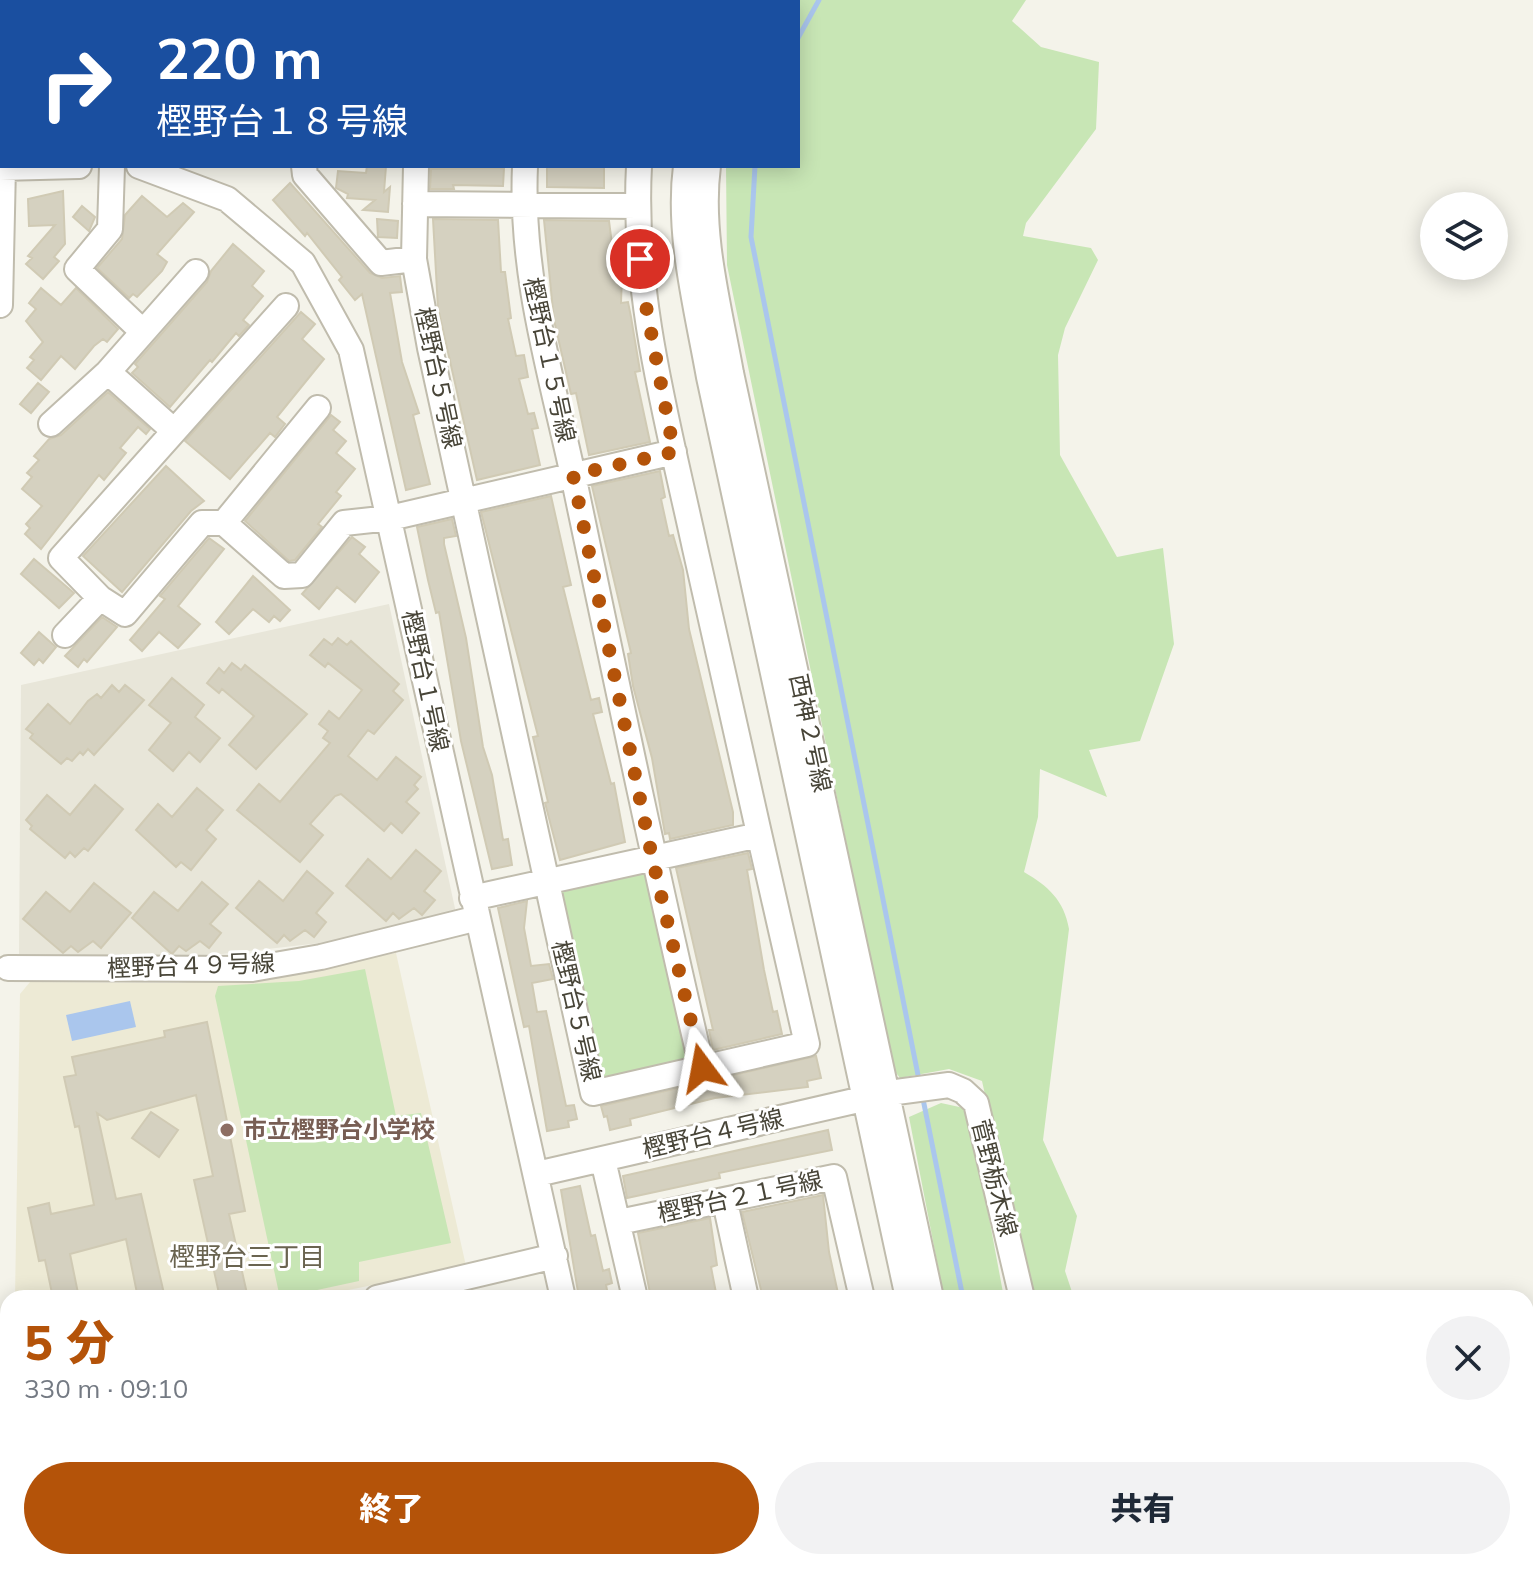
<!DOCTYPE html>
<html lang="ja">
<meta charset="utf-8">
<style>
body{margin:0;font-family:Mulish,"Noto Sans JP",sans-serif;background:#f2f2f3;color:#1f2937;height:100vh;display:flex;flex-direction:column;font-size:30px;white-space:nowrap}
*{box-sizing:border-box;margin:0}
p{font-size:26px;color:#747a83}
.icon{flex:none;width:44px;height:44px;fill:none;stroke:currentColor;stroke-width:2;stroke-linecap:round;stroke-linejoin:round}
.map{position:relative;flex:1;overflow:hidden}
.sheet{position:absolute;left:0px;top:1290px;width:1534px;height:280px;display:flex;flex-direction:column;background:#fff;border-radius:24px 24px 0 0;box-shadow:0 4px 20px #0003}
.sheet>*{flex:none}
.top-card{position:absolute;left:0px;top:0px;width:800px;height:168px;box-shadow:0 4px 20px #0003;background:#1a4fa0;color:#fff;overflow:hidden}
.buttons{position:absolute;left:1420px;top:192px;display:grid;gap:16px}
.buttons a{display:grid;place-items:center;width:88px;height:88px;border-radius:50%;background:#fff;box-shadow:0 4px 20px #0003;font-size:40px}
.pin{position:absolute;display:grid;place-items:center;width:68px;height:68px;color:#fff;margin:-34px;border:4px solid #fff;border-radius:50%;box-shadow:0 2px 8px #0007}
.me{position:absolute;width:88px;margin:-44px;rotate:347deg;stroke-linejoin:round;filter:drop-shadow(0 0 6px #0008)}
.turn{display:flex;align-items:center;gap:28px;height:168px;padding:0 24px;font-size:36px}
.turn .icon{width:104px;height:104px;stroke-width:2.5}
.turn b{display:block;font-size:56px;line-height:68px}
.round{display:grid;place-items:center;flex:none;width:84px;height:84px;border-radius:42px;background:#f2f2f3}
.headline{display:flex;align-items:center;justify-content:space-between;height:136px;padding:0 24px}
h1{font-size:48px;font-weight:800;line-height:60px;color:#b45309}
.action{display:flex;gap:16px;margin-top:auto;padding:16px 24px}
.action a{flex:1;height:92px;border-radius:48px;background:#b45309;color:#fff;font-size:32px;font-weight:800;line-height:92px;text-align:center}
.action a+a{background:#f2f2f3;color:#1f2937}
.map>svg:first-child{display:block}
.residential{fill:#e8e6d9}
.education{fill:#edead5}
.green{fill:#c8e6b5}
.water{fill:#aac6ed}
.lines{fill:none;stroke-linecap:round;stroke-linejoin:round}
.stream{stroke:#aac6ed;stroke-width:5}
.building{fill:#d5d1c0;stroke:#d0cab4;stroke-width:2}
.minor-casing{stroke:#c0bcad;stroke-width:28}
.minor{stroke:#fff;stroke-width:24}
.route{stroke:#b45309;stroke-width:14;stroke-dasharray:0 25.2}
.education-dot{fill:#8d6e63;stroke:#fff;stroke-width:3}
.labels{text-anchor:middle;stroke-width:6;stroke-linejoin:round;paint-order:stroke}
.street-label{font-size:24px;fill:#484538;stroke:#fff}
.education-label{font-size:24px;font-weight:bold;fill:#785e54;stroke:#fff;text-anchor:start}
.neighbourhood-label{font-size:26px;fill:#6a6450;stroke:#fff}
</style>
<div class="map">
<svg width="1533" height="1570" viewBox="0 0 1533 1570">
<rect width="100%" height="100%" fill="#f4f3ea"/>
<!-- residential -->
<path class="residential" d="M389,604L456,913L329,942L222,954L136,959L19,954L21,685Z"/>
<!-- education -->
<path class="education" d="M396,953L466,1266L309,1298H15L20,994L30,982L179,983L294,972Z"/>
<!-- green -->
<path class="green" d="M31,0H436L31,2Z
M777,0H1026L1012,21L1041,47L1099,62L1096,129L1026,223L1023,236L1091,248L1098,260L1065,328L1058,355L1060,455L1117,557L1163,548L1174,644L1140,741L1089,750L1107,797L1040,769L1038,817L1024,872C1048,886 1064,900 1069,929L1043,1140L1077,1216L1065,1271L1074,1298H1030L982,1081L949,1069L900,1078L893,1069L727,265L726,166H798V2Z
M638,871L649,877L691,1053L683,1062L608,1081L595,1073L558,893L562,888Z
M365,969L396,1116L421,1113L451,1243L359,1262V1281L280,1298L215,996L218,986L299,981Z
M941,1103L964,1108L972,1126L1004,1298H944L909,1117Z
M983,1562H1057L1061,1570H984Z
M1088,1562H1188L1189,1570H1090Z"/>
<!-- water -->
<path class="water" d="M130,1001L136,1027L72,1041L66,1015Z"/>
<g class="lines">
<!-- stream -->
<path class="stream" d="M798,38L819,0
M755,166L751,237L919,1080
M922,1094L963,1298
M1001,1562V1570"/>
</g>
<!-- building -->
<path class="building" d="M367,166H386L384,192L390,187L388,212L363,210L375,200L347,198L348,194L336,188L338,171L366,173Z
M547,166H604V188L547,187Z
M504,168L503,186L453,185L454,189H430L431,169Z
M290,183L370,273L382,278L400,276L402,292L390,293L402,362L419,413L413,415L430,484L406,490L362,294L355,300L339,280L342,277L307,233L305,236L273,200Z
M63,191L65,244L54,257L59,261L43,279L26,264L32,258L28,256L55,225L29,226L28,199Z
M142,196L167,217L183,203L194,212L157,254L167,262L162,271L137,297L133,294L129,298L97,268L122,239L125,215Z
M82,206L95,217L89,231L73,217Z
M377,219L398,221L397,238L378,237Z
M433,219L498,220L501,272H505L511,318L508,319L516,356L524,355L528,377L519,379L528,414L534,413L538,428L532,429L540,465L477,480L438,308Z
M544,220L609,221L616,275H622L621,303L628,302L631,317L640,371L635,372L650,442L589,455L576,393L571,394L554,320Z
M233,244L264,271L252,286L263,296L243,320L249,325L239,336L236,333L212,362L210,360L170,407L132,373L138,367L135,364L207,282L211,271Z
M41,288L61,305L76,288L118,329L107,342L103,339L94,346L75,369L61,356L41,380L27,368L34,360L30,357L43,342L26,321L36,309L29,303Z
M301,312L315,324L302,339L324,359L277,417L285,424L275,437L270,433L230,479L185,441Z
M38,383L49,392L31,413L20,404Z
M108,392L150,429L146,434L138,427L120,448L126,453L104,480L99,475L41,549L25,534L30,528L26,524L42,506L22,489L32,477L27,473L39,460L34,456L49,439L61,435Z
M331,415L340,422L333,430L346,441L336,453L355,469L336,492L341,496L318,524L322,527L295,560L289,561L245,521Z
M166,466L204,501L191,511L122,592L83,556Z
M660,471L665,497L661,499L669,536L673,535L683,570L689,629L733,812V825L670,839L669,833L665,834L652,758L633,686L628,654L631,653L592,486Z
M551,496L571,585L563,587L591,700L599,698L602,712L593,714L611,784L614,783L625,842L560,860L545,803L548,802L533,737L538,736L481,512Z
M452,519L456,536L444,538V544L466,638L483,747L492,775L503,840L508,839L512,865L492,869L461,741L439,612L436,613L428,580L417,527Z
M352,537L365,547L359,554L379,572L355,602L337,587L319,609L302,594Z
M209,538L224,549L178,606L200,624L178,648L159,632L142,651L130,640L165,599L160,596Z
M34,559L74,593L59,608L21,574Z
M253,576L290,610L280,621L274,616L269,622L253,609L229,634L216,622Z
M102,617L117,627L87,662L84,659L78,667L65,656Z
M39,632L56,647L43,663L39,659L34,665L21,653Z
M338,638L347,645L351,641L399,684L393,691L403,700L374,734L368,730L348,756L377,780L396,757L421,777L414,785L418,789L406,802L419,813L402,833L391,823L384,831L341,794L335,796L310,824L323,835L300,862L237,810L259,784L280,802L330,743L323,738L328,731L319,724L329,711L339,719L362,690L328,663L325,667L310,655L324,639L332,645Z
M232,663L241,670L245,665L307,714L256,769L229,745L254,716L222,689L219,693L207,683L219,668L224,673Z
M172,678L204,705L195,717L220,738L200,762L189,752L173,771L149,750L171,723L149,705Z
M112,685L119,692L125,685L144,700L94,755L88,749L83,755L80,752L72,761L67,758L61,764L30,738L33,734L26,729L48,704L70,724L88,701L97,694L101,698Z
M95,785L123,809L88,851L84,848L75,857L70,852L65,858L30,829L32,826L26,820L47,795L70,815Z
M197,788L223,810L206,830L216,839L191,870L181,862L176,867L136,830L158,804L172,817Z
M416,850L441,871L424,891L435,900L422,915L414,908L399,919L393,913L386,921L346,886L368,859L391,879Z
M748,853L752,869L747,870L764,970L773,1012L777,1011L782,1034L713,1050L709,1030H713L676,868Z
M307,871L333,893L316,913L326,922L314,937L305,930L290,941L284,935L277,943L236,908L259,881L283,901Z
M202,882L228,904L210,924L221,933L209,948L200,941L186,951L179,946L172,954L132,918L154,892L178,911Z
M94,883L131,913L101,948L93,941L78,952L71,946L63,953L23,919L46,892L70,912Z
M527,901L524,928L531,966L549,964L553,979L532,983L537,1012L546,1011L566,1106L574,1105L577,1119L568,1121L569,1127L547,1131L529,1026L524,1027L498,908Z
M207,1022L245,1211L229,1214L248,1298H220L194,1180L213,1176L196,1095L107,1120L97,1113L116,1199L141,1194L165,1298H138L126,1239L70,1254L79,1298H53L45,1260L39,1261L28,1208L49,1203L51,1214L94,1205L79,1126L75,1127L64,1077L76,1075L72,1057L165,1037L164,1031Z
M816,1056L821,1078L807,1081L808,1087L715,1098L630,1119L631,1125L610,1130L607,1116L604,1117L601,1106Z
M151,1112L178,1130L159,1157L132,1138Z
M828,1130L832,1150L719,1173L720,1178L627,1198L623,1176Z
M580,1186L591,1236L595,1235L603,1271L609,1269L612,1283L606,1285L608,1295L596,1298H579L561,1190Z
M823,1195L829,1252L839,1298H783L782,1295L763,1298L742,1212Z
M710,1218L717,1265L711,1267L717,1298H651L638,1233Z"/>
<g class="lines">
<defs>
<path id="minor" d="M612,0L617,2
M3,2V0
M444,2L445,0
M565,2V0
M681,2L682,0
M734,2L735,0
M759,2L760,0
M112,166L110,229L77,269L141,330
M139,166L227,199L303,263L351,350L563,1298
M304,166L305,175L381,263L414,259
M416,166L414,259L430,348L593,1093L807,1044C769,879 732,713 695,548C668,423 632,295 639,166
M525,166C520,281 554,383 577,494C617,685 657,877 702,1068
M686,166C677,235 697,309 709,377L908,1298
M708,166C699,233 719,306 731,373L931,1298
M0,168L79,166
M415,204L637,206
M0,305L3,166
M286,306L61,558L100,598L125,614L202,523H224L318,408
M108,372L173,430
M51,424L108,372L196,272
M224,523L284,576L302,575L344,523L390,518L674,452
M65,635L100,598
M472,898L759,835
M8,968L252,969L321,957L466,921
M603,1160L635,1298
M537,1174L889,1093L949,1085L963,1091L976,1103L1022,1298
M725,1202L746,1298
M619,1222L834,1177L862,1298
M377,1298L555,1256
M208,1562L210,1570
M321,1562L323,1570
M432,1562L433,1570
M541,1562L543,1570
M619,1562L621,1570
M693,1562L694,1570
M803,1562L805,1570
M947,1562V1570
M969,1562L970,1570
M1081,1562L1083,1570
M62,1570V1562
M871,1570L902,1564"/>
</defs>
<!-- minor casing -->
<use href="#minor" class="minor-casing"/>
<!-- minor -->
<use href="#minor" class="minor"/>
</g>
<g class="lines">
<!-- route -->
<path class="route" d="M640,259L642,285L674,452L573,475L652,857L702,1068"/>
</g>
<!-- markers -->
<circle class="education-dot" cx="227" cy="1130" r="8"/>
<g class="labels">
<!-- street labels -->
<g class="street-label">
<text transform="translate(549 360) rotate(78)" y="8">樫野台１５号線</text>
<text transform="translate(438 378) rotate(78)" y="8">樫野台５号線</text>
<text transform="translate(425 681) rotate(78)" y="8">樫野台１号線</text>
<text transform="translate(810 733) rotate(78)" y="8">西神２号線</text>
<text transform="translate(191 966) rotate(-2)" y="8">樫野台４９号線</text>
<text transform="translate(576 1011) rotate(77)" y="8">樫野台５号線</text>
<text transform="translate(713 1134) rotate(-13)" y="8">樫野台４号線</text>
<text transform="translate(994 1178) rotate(76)" y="8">菅野栃木線</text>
<text transform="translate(740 1197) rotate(-12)" y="8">樫野台２１号線</text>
</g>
<!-- education labels -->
<g class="education-label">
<text x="243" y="1138">市立樫野台小学校</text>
</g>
<!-- neighbourhood labels -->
<g class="neighbourhood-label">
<text x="247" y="1266">樫野台三丁目</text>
</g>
</g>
</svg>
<div class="buttons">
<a><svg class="icon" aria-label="layers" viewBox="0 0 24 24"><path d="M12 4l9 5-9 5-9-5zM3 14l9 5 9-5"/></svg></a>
</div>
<div class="pin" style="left:640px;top:259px;background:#d93025"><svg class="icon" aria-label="arrive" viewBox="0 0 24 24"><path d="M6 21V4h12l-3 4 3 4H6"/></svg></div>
<svg class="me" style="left:702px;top:1068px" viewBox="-20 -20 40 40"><path d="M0-17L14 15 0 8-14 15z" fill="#b45309" stroke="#fff" stroke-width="4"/></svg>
<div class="top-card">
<div class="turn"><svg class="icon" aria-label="right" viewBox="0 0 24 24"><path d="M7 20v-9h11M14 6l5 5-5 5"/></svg><div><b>220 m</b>樫野台１８号線</div></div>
</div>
<section class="sheet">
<div class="headline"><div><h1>5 分</h1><p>330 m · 09:10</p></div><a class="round"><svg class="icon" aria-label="close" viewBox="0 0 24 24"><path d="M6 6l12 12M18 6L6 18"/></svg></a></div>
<div class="action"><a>終了</a><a>共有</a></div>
</section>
</div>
